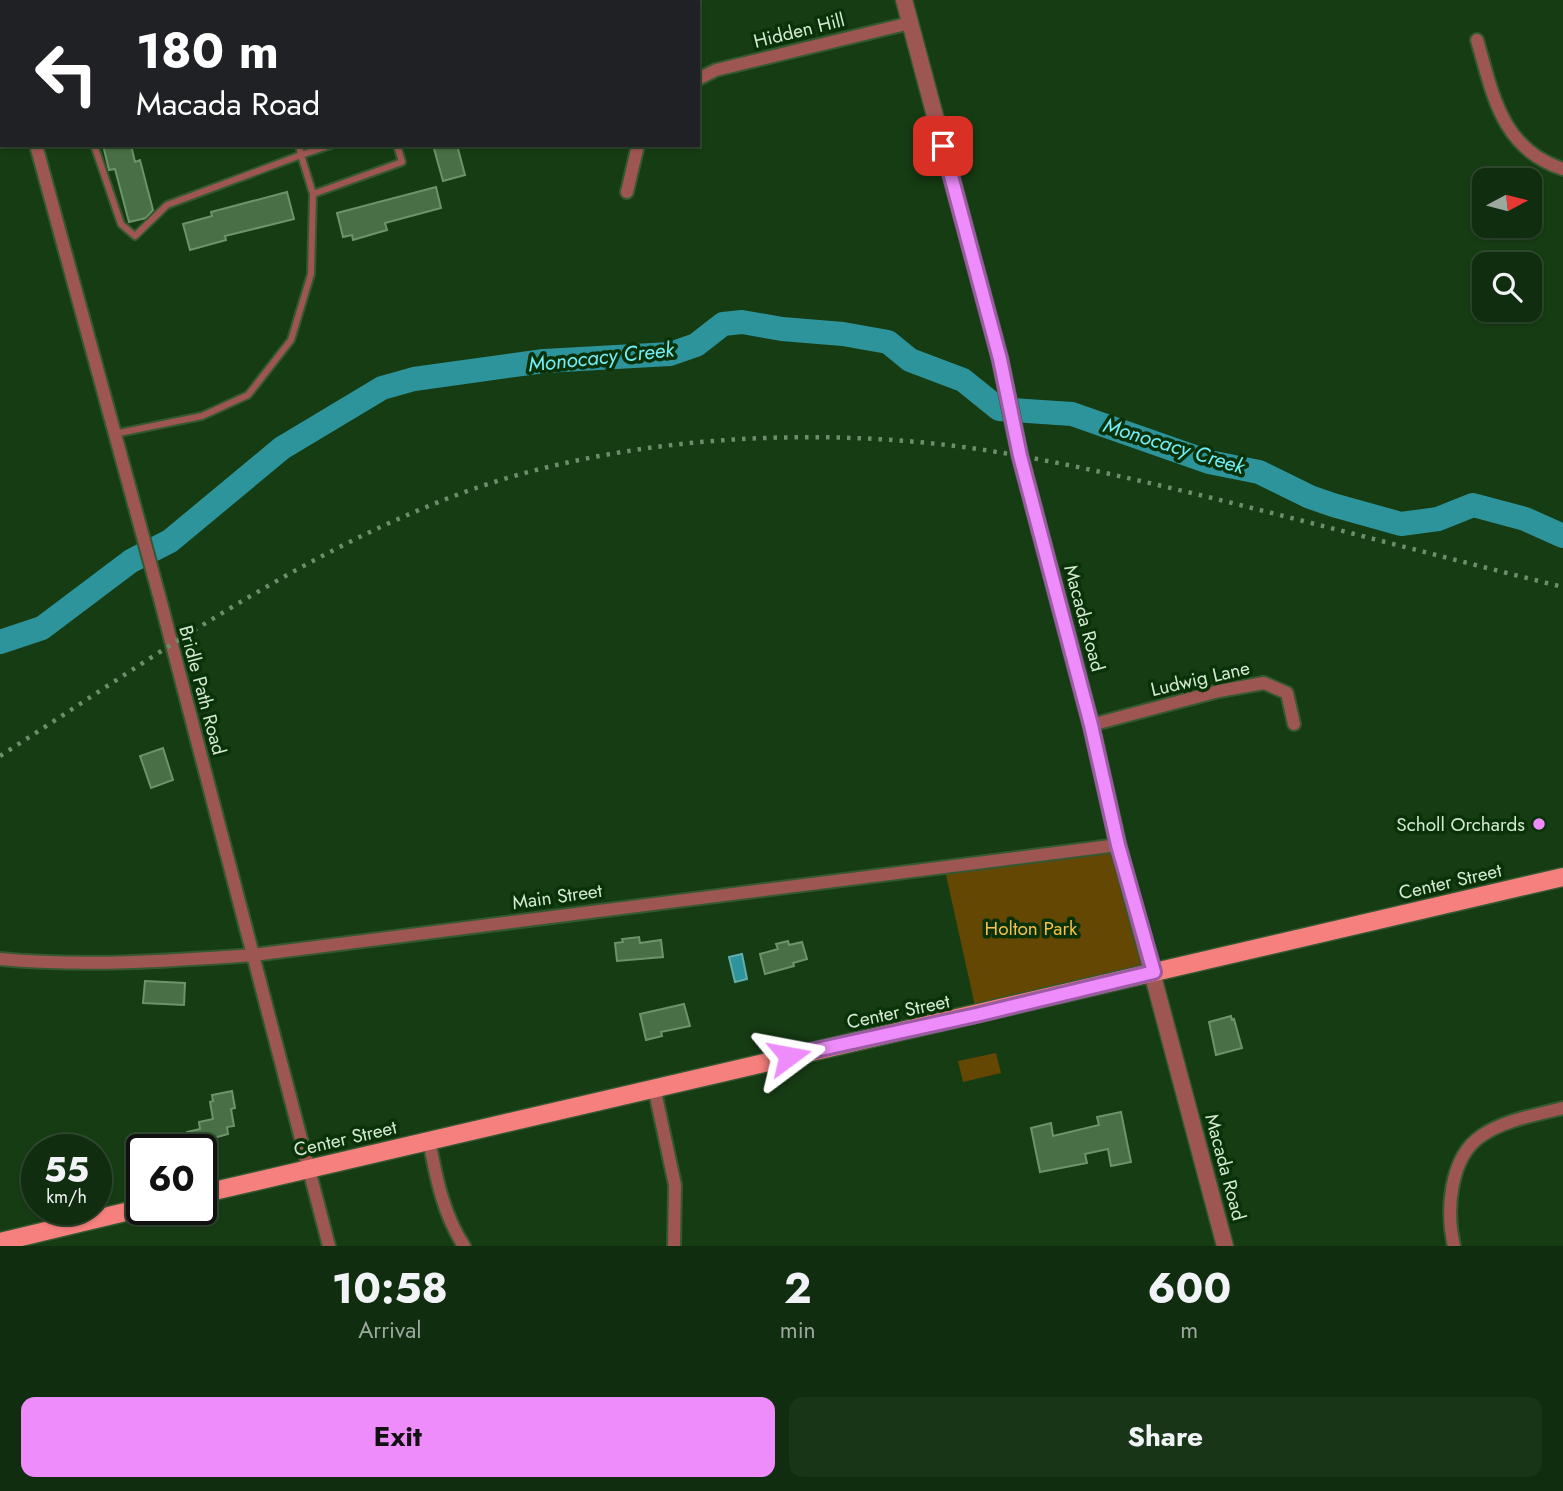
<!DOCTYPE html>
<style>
body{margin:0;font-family:Jost,sans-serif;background:#193518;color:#f1f3f6;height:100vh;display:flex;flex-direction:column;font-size:26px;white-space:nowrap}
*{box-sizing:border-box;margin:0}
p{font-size:23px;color:#9ca89e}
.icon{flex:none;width:38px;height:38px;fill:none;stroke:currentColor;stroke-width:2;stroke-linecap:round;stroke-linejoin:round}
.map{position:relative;height:1246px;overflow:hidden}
.sheet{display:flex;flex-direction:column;background:#102d0f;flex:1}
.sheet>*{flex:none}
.top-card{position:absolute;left:0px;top:0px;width:700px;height:147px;box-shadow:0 2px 5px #0004,0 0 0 2px #30492f;background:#202124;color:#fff;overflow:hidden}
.needle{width:46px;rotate:83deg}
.fabs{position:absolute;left:1472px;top:168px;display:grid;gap:14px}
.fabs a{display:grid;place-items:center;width:70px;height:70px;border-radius:14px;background:#102d0f;box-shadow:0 2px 5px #0004,0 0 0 2px #30492f;font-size:35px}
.speed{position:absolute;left:21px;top:1134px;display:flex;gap:14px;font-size:35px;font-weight:700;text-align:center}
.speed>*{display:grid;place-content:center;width:91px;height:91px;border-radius:50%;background:#102d0f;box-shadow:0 2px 5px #0004,0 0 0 2px #30492f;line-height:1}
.speed small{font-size:18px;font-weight:400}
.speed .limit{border:4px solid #111;border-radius:10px;background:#fff;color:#111}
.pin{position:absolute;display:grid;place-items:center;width:60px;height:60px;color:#fff;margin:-30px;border-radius:14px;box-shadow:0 4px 10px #0006}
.me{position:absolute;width:77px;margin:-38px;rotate:77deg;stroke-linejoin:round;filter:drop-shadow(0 0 5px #0008)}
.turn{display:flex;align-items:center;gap:24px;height:147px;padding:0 21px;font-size:32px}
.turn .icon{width:91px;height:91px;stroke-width:2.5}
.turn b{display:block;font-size:49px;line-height:60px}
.eta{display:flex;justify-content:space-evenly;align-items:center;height:119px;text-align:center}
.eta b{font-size:42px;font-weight:700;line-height:49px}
.primary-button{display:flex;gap:14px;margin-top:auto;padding:14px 21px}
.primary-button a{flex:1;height:80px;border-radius:14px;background:#ed8cfa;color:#111;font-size:28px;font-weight:700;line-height:80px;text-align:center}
.primary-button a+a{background:#193518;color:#f1f3f6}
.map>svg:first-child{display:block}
.green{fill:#634703}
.water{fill:#2d949c;stroke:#5faeac;stroke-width:2}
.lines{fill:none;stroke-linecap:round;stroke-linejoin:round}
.river{stroke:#2d949c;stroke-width:24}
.building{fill:#486f45;stroke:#6b9468;stroke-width:2}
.service-casing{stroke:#345832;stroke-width:10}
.minor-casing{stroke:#345832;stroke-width:16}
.tertiary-casing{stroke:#345832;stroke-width:19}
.primary-casing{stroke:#345832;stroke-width:21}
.service{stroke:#9e5653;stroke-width:6}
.minor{stroke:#9e5653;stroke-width:12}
.tertiary{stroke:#9e5653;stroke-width:16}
.primary{stroke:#f6807d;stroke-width:18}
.rail{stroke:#6e8d6c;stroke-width:4.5;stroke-dasharray:3.5 7;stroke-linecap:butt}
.route-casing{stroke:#9a5ba2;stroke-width:18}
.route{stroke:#ed8cfa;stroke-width:12}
.poi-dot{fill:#ed8cfa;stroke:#0a3209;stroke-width:2.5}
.labels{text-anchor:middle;stroke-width:7;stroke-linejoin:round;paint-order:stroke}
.street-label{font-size:19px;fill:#d4ead2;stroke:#0a3209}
.poi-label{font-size:19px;fill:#d4ead2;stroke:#0a3209;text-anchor:end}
.park-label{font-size:19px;fill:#f7bf48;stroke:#0a3209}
.water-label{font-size:21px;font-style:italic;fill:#74edf7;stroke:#0a3209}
</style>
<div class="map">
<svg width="1563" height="1246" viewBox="0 0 1563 1246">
<rect width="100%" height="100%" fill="#163c14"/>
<!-- green -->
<path class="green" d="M1118,845L1154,972L977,1015L944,866Z
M996,1053L1001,1073L963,1082L958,1061Z"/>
<!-- water -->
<path class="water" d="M742,954L747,979L735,982L729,957Z"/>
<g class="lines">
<!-- river -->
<path class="river" d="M0,642L42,628L131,561L170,541L282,448L382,388L414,379L544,361L670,354L696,345L723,324L742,322L782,329L843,334L888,342L910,360L963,380L999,409L1072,414L1209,462L1259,472L1310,497L1333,505L1401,524L1438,519L1473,505L1525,519L1563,536"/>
</g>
<!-- building -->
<path class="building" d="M103,145H131L135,162L140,160L153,210L146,218L129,222L115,169L109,170Z
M433,145H457L465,175L443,181Z
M436,187L441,208L385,223L387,230L363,237L353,240L352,235L343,237L337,213Z
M287,192L294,219L225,236L226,240L190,250L183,224L212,216L211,212Z
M163,748L173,780L151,788L140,756Z
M639,937L640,943L661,940L663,957L617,961L615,943L623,942L622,939Z
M788,941L789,945L802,942L807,959L793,963L794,966L765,974L760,954L778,949L776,944Z
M145,981L185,983L184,1005L143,1003Z
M684,1004L690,1026L661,1032L662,1036L646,1040L640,1014Z
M1231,1016L1232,1020L1234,1019L1242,1048L1216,1055L1209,1022Z
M232,1091L235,1108L231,1109L234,1126L227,1127L228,1134L189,1145L187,1132L200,1129L199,1122L213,1119L210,1102L213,1101L212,1095Z
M1121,1112L1131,1162L1111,1166L1108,1149L1085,1154L1087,1163L1040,1172L1031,1128L1051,1123L1053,1136L1099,1125L1097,1117Z"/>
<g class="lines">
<defs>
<path id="service" d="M17,0L20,2
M255,0L256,2
M173,2L178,0
M291,2L296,0
M94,145L121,224L135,236L167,205L301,155L313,194
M299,145L301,155L331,145
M114,434L202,416L248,395L291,340L311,274L313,194L402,162L397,145"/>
<path id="minor" d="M0,10L2,16
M1477,40C1493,94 1501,149 1563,169
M698,79L716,70L910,23
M36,145L160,599L329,1246
M627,192L638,145
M1091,725L1219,691L1264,683L1287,693L1294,724
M0,959C84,967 169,961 253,955L1118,845
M654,1087L675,1185L674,1246
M429,1140C436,1177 443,1214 464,1246
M1454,1246C1446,1212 1449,1158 1481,1136C1504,1120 1536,1115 1563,1108"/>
<path id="tertiary" d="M904,0L1000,359L1020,456L1091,725L1118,845L1225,1246"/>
<path id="primary" d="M201,1194L1563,877
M0,1242L142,1208"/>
</defs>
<!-- service casing -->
<use href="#service" class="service-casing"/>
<!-- minor casing -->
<use href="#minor" class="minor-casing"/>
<!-- tertiary casing -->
<use href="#tertiary" class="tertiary-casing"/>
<!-- primary casing -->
<use href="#primary" class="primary-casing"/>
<!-- service -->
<use href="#service" class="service"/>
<!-- minor -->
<use href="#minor" class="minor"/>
<!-- tertiary -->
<use href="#tertiary" class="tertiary"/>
<!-- primary -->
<use href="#primary" class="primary"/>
<!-- rail -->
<path class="rail" d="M0,756C148,661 296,554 462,493C610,439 790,427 947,445C1032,455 1116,475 1200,495C1321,525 1442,557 1563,587"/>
</g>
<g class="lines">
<defs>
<path id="route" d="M789,1056L976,1015L1154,972L1118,845L1091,725L1020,456L1000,359L943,146"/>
</defs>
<!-- route casing -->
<use href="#route" class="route-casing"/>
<!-- route -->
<use href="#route" class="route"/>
</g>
<!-- markers -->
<circle class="poi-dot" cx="1539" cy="824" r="7"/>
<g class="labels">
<!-- street labels -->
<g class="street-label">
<text transform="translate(799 30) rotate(-14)" y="7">Hidden Hill</text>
<text transform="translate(1085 618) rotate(75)" y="7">Macada Road</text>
<text transform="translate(1200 678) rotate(-13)" y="7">Ludwig Lane</text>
<text transform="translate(203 690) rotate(75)" y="7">Bridle Path Road</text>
<text transform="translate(1450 881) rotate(-13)" y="7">Center Street</text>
<text transform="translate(557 896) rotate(-8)" y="7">Main Street</text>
<text transform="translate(898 1011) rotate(-12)" y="7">Center Street</text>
<text transform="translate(345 1138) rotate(-13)" y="7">Center Street</text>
<text transform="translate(1226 1167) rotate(75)" y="7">Macada Road</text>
</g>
<!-- poi labels -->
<g class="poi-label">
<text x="1525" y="831">Scholl Orchards</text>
</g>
<!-- park labels -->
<g class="park-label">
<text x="1031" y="935">Holton Park</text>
</g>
<!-- water labels -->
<g class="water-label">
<text transform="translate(601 357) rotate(-6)" y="7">Monocacy Creek</text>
<text transform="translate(1174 446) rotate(17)" y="7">Monocacy Creek</text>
</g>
</g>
</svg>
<div class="fabs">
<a><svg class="needle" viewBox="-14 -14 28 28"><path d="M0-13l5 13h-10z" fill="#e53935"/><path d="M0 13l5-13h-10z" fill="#9ca89e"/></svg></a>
<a><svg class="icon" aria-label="search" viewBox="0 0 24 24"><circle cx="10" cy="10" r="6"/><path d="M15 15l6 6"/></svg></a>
</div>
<div class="speed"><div>55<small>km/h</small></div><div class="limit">60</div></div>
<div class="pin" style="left:943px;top:146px;background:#d93025"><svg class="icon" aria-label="arrive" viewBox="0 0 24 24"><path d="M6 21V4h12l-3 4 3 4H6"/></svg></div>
<svg class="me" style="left:789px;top:1056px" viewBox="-20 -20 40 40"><path d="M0-17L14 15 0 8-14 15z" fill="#ed8cfa" stroke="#fff" stroke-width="4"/></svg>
<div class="top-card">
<div class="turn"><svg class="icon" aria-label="left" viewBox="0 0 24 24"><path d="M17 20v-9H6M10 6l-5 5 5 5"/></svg><div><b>180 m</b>Macada Road</div></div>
</div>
</div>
<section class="sheet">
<div class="eta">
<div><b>10:58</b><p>Arrival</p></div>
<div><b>2</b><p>min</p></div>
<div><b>600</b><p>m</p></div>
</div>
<div class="primary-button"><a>Exit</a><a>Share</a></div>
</section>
